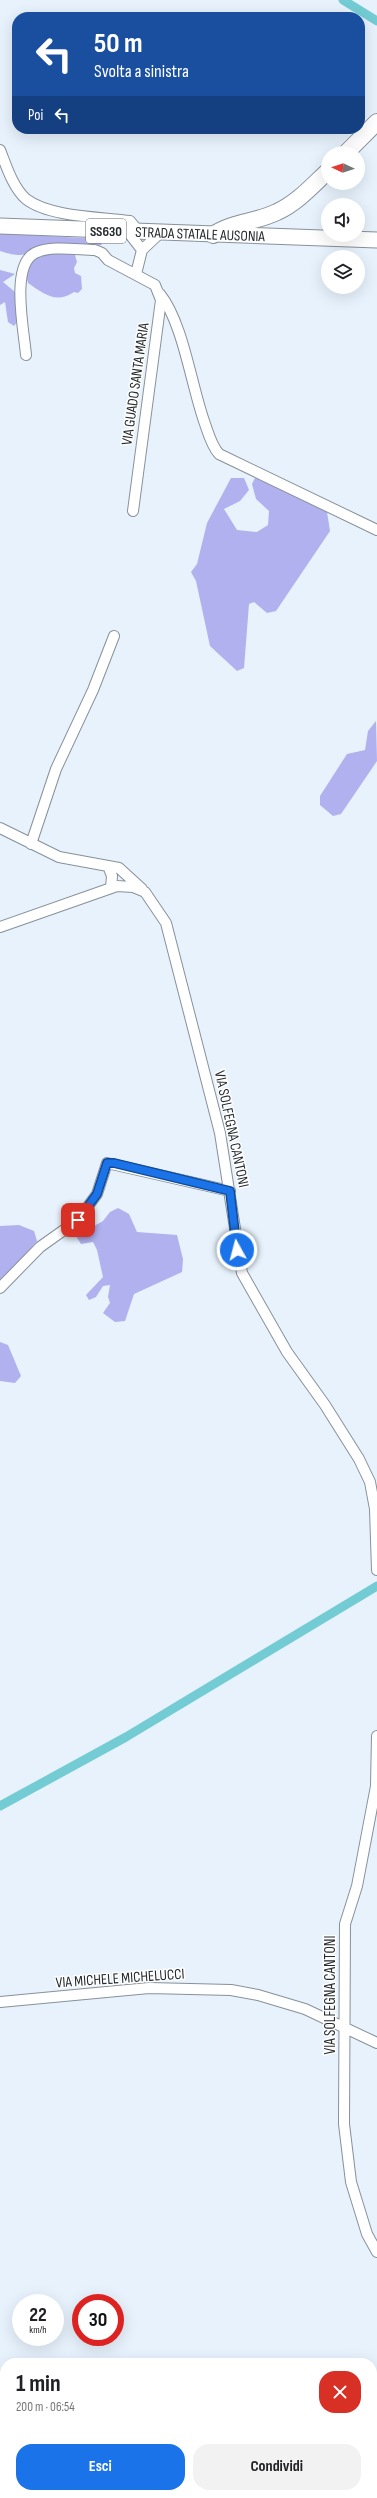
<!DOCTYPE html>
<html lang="it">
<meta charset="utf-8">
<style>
body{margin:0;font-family:"Sofia Sans Condensed",sans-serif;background:#f2f2f2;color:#202124;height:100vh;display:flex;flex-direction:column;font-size:15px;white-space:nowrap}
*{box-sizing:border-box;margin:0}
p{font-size:13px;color:#757577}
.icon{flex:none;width:22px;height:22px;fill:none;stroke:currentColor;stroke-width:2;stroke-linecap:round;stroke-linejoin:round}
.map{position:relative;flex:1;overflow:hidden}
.side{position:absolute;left:0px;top:2358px;width:377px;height:140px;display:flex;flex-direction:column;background:#fff;border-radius:16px 16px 0 0;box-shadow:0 4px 16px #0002}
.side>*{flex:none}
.hud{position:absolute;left:12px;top:12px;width:353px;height:122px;border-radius:16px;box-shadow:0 4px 16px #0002;background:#1a4fa0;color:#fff;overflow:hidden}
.needle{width:26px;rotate:274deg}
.fabs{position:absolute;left:321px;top:146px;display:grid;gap:8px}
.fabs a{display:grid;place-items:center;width:44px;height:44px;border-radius:50%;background:#fff;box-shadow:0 4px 16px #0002;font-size:20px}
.speed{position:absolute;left:12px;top:2294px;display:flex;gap:8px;font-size:20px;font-weight:700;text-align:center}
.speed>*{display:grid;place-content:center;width:52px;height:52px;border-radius:50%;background:#fff;box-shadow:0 4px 16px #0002;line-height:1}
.speed small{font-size:10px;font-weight:400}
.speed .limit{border:6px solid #d22;background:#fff;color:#111}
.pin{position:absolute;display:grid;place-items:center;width:34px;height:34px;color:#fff;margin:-17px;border-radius:8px;box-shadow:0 2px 6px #0006}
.me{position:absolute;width:44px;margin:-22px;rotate:353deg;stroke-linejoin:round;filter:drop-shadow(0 0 3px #0008)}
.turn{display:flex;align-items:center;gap:14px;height:84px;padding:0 16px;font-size:18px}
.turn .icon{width:52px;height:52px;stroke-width:2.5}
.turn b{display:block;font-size:28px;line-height:34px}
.then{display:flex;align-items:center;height:38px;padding:0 16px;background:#0003;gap:8px;font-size:15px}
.round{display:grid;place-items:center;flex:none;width:42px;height:42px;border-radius:16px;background:#f2f2f2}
.overview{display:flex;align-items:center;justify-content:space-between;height:68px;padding:0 16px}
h1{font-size:24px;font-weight:700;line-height:30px}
.cta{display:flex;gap:8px;margin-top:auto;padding:8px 16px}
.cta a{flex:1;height:46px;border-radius:16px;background:#1a73e8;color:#fff;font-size:16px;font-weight:700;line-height:46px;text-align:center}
.cta a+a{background:#f2f2f2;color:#202124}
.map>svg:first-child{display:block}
.forest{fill:#b0b1ee}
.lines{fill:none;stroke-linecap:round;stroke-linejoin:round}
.canal{stroke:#73ccd3;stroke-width:9}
.minor-casing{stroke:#87919a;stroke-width:12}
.primary-casing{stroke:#87919a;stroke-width:17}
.trunk-casing{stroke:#87919a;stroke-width:18}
.minor{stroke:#fff;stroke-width:10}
.primary{stroke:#fff;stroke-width:15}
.trunk{stroke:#fff;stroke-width:16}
.route-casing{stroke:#114b97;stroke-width:10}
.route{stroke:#1a73e8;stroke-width:7}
.labels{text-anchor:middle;stroke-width:3;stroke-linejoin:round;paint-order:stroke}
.shield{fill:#fff;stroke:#666a6c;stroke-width:1}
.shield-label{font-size:14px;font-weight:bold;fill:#252a2d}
.street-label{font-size:15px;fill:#252a2d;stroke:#fff}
</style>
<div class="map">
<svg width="377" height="2498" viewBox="0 0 377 2498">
<rect width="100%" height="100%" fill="#e7f2fc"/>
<!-- forest -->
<path class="forest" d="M0,233L98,239L102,245C85,247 63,244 47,247C22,252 29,260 0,251Z
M46,252H74L77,262L74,268L75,273L81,276L82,289L78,293L74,292C56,304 44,294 28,283L26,276L27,263Z
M0,270L15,274L3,282L15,292L18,321L14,326L8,322L5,302L0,305Z
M256,476L327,512L330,531L276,611L267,613L254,602L249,604L244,668L237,671L210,646L196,581L191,572L197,564L207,523L231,478H244L249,490L240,501L224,509L237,530L257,532L268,525L269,511L256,499L252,484Z
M376,721L377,761L341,814L333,816L320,805V796L347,754L365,750L368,731Z
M118,1208L129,1214L137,1232L177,1235L183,1259L182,1272L134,1294L125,1321L115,1322L103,1313L110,1303L108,1297L110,1285L103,1286L96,1297L89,1300L86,1295L103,1277L97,1250L93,1242L81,1244L76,1236L103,1221L110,1212Z
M19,1225L34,1231L37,1241L0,1282V1226Z
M0,1342L8,1345L21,1376L15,1383L0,1381Z"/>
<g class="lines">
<!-- canal -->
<path class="canal" d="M343,0L377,21
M0,1806L126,1737L377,1586"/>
<defs>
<path id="minor" d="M0,150C6,165 13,188 26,199C49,217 101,217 130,221L139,232
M128,232L142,250
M136,274L142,250L160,233
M160,294C183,323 191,384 204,421C208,432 211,445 219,454L377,530
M26,355C24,331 10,265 35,253C51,245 78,250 95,250L102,253L108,260L155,285L161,300L133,511
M0,828L59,857L119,868L142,889
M31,844L56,769L93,690L114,636
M108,866L112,876L111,888
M0,927L117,886L133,887L145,892L166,923L220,1133L242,1273L287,1352L325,1405L359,1459L370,1482L375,1509L377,1570
M0,1288L40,1247L78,1220L97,1194L107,1163L230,1191
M377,1736L376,1786L357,1886L345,1924L344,2124L351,2182L367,2234L377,2252
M0,2002L149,1988L231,1990L258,1995L305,2009L377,2043"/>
<path id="primary" d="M0,226L377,240"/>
<path id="trunk" d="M346,153L377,122
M213,235C232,222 257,222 277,212C297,203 313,185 328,171"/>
</defs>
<!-- minor casing -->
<use href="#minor" class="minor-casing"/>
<!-- primary casing -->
<use href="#primary" class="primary-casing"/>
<!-- trunk casing -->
<use href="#trunk" class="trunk-casing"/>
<!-- minor -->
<use href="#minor" class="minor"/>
<!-- primary -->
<use href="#primary" class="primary"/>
<!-- trunk -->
<use href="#trunk" class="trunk"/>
</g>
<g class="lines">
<defs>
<path id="route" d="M78,1220L97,1194L107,1163H114L230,1191L237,1250"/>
</defs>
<!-- route casing -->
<use href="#route" class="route-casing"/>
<!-- route -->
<use href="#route" class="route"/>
</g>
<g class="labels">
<!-- shield labels -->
<rect class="shield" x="86" y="219" width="40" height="24" rx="3"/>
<g class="shield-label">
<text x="106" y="236">SS630</text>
</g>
<!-- street labels -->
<g class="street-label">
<text transform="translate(200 234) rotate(2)" y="5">STRADA STATALE AUSONIA</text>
<text transform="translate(135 384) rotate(-82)" y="5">VIA GUADO SANTA MARIA</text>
<text transform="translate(232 1129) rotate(78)" y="5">VIA SOLFEGNA CANTONI</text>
<text transform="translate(120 1978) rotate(-4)" y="5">VIA MICHELE MICHELUCCI</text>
<text transform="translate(330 1995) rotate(-90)" y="5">VIA SOLFEGNA CANTONI</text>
</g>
</g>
</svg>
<div class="fabs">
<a><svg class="needle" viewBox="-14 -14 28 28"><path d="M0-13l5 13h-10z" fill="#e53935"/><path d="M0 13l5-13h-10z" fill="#757577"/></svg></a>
<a><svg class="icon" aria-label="sound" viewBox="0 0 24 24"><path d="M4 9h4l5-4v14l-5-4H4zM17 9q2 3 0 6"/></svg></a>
<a><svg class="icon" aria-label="layers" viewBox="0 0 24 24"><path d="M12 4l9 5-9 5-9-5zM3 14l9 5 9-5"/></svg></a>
</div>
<div class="speed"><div>22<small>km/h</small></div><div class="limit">30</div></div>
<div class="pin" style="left:78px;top:1220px;background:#d93025"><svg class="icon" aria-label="arrive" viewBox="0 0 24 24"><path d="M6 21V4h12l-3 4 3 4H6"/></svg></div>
<svg class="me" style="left:237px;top:1250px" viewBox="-20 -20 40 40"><circle r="17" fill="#1a73e8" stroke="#fff" stroke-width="3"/><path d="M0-11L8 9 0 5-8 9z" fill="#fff"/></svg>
<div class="hud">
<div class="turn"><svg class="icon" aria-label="left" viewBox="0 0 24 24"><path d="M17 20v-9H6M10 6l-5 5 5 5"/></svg><div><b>50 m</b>Svolta a sinistra</div></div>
<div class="then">Poi<svg class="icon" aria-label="left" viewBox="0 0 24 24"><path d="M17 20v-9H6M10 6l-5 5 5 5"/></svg></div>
</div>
<section class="side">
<div class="overview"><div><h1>1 min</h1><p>200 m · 06:54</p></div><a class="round" style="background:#d93025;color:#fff"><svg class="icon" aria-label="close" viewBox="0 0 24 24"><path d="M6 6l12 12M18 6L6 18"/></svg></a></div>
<div class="cta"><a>Esci</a><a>Condividi</a></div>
</section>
</div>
